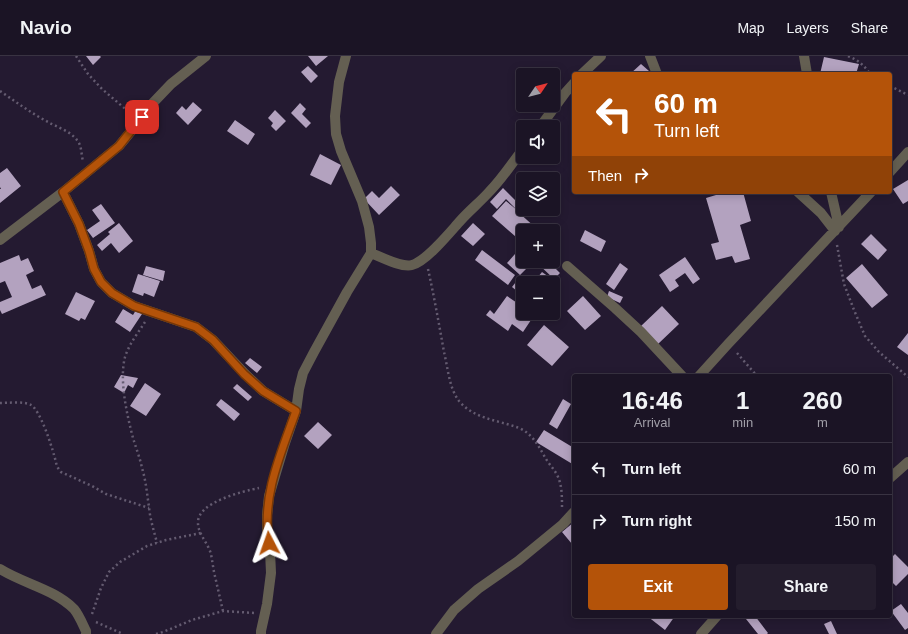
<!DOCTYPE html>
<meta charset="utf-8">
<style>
body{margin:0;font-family:Arial,sans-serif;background:#241d2d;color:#f1f3f6;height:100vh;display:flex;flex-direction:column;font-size:15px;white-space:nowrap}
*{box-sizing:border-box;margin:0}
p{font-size:13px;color:#a09ea7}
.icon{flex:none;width:22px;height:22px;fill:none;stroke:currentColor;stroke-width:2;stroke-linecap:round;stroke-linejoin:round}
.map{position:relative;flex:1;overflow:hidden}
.details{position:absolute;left:572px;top:318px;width:320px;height:244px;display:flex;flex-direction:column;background:#1b1425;border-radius:4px;box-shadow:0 2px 10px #0003,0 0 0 1px #393342}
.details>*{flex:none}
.top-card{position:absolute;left:572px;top:16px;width:320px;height:122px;border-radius:4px;box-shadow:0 2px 10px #0003,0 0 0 1px #393342;background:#b45309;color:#fff;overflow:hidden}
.needle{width:26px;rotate:55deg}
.controls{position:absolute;left:516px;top:12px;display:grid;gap:8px}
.controls a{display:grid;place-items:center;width:44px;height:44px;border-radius:4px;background:#1b1425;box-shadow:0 2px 10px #0003,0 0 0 1px #393342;font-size:20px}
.pin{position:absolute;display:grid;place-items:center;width:34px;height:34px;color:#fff;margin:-17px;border-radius:8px;box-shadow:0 2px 6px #0006}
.me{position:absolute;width:44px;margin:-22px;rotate:356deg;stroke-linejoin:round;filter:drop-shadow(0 0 3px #0008)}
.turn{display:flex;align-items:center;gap:14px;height:84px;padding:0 16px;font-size:18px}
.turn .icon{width:52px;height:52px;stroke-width:2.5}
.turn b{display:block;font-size:28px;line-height:34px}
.then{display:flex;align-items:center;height:38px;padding:0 16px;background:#0003;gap:8px;font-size:15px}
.eta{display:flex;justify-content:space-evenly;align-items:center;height:68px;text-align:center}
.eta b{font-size:24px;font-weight:600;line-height:28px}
.button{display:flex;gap:8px;margin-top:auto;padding:8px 16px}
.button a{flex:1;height:46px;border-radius:4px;background:#b45309;color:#fff;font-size:16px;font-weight:600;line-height:46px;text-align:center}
.button a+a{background:#241d2d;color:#f1f3f6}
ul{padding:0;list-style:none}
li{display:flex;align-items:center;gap:12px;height:52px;padding:0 16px;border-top:1px solid #393342}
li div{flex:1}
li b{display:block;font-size:15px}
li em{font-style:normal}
header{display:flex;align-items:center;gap:24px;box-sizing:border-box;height:56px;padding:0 20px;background:#1b1425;border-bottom:1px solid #393342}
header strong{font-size:19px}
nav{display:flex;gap:22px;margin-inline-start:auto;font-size:14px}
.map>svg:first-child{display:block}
.building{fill:#b3a2bf}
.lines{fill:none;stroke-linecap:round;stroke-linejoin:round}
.path{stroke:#645b70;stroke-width:2.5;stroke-dasharray:2 3;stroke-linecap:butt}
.minor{stroke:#645f52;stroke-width:10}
.route-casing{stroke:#753606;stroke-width:10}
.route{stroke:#b45309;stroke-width:7}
</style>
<header>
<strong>Navio</strong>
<nav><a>Map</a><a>Layers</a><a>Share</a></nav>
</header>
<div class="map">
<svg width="908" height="578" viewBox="0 0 908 578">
<rect width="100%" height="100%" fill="#241a31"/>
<!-- building -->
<path class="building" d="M86,0H100L101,1L93,9Z
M308,0H328L316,10Z
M824,1L859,8L856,18H820Z
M641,8L649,15L646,18H630Z
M308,10L318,20L311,27L301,16Z
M193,46L202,54L188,69L176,57L182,50L186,54Z
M300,47L306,53L302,58L311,67L306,72L291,57Z
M275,54L286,65L276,75L271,70L273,67L268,62Z
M235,64L255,78L248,89L227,75Z
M320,98L341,109L331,129L310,119Z
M7,112L21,130L0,147V133H1L0,131V117Z
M908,124V145L903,148L893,133Z
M391,130L400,139L379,159L364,143L372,135L379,142Z
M503,132L522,151L518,156L536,172L534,175H523V187L492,160L506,145L517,154L506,143L497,153L490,146Z
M726,136H743L751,165L740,169L750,203L735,207L732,200L716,204L711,188L719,186L706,142Z
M101,148L115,167L93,182L87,174L100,165L92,154Z
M119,167L133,185L119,197L111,187L102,195L97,189L110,178L108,176Z
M473,167L485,178L473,190L461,180Z
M585,174L606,185L601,196L580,185Z
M871,178L887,194L878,204L861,188Z
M523,189V205H534L520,219L507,207Z
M482,194L515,219L508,229L475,204Z
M19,199L21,205L28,202L34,215L26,219L32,233L41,229L46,239L2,258L0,254V246L12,241L5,225L0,227V207Z
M685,201L700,223L693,228L685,217L675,224L679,230L670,236L659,219Z
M535,205H548L560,217L554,223Z
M620,207L628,213L614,234L606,228Z
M862,208L888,239L872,252L846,222Z
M146,210L165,215L163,225L143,219Z
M542,216L549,221L544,227H533Z
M138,218L160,225L154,241L144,237L143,240L132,236Z
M519,222L526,227H523V240L512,231Z
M609,235L623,241L620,247L607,241Z
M76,236L95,245L85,264L81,262L79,265L65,258Z
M507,240L523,251V257H529L527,260L531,264L523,276L512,268L508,275L486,259L490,254L494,258Z
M583,240L601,260L585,274L567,255Z
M662,250L679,268L658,288L641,270Z
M123,253L133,259L136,254L142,258L130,276L115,266Z
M544,269L569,291L552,310L527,289Z
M908,277V299L897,291Z
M250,302L262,311L257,317L245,307Z
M121,319L138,322L133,332L128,329L124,337L114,331Z
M145,327L161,338L146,360L130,350Z
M237,328L252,341L248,345L233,332Z
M221,343L240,358L234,365L216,349Z
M563,343L571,348L557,373L549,368Z
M318,366L332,379L318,393L304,380Z
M544,374L574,392V409L536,386Z
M574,466V487L572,488L562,476Z
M895,498L908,511V518L896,530L890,524V503Z
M901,548L908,557V572L905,574L891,555Z
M647,560H675L665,574Z
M750,560H755L768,577L767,578H758L746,563Z
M831,565L837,578H829L824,568Z"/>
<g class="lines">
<!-- path -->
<path class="path" d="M76,0L88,18L102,33L130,57
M848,0C858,4 864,9 870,18
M890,30L908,39
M0,35C16,46 31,57 48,66C57,71 70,75 77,84C82,90 81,98 83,105
M837,189L844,228L854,254L865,280L879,296L908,321
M428,213C434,240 439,268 444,296C448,312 449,332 459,345C474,363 498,364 519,372C533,378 539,391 546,403C551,411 558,417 560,427C562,434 562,443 562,451
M145,266C138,277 129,288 125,301C119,324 127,359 133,382C136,392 140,402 142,412C146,425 147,438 149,451C150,463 154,475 157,487
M737,297L757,320
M0,347C7,347 25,345 31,349C40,354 51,388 54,399C56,405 56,411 61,416L92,430L106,438L149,452
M223,555C220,542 217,529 214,516C213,510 212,504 211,498C208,487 198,478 198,467C197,446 244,435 259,432
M92,558L101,532L109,516L120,506L147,490L166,484L201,477
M96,566L123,578
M156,578L163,576L192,564L223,555L254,557"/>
<!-- minor -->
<path class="minor" d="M650,0L657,18
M804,0L807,18
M582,18L601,0
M540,71L565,37L574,27
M890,116L908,96
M63,136L79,168L89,195L94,213L101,226L112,237L134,250L196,271L213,284L245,318L263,335L296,355
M798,136L821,157L835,175
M831,136L839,171
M0,184L63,136L119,90L137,68L150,50L171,28L206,0
M371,197C381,201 402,212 412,209C427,205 450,176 461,164C470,154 480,146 489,136C502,123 512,107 523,93
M567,210L615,252L641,276L682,320
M699,320L728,288L871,136
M890,422L908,406
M0,513C24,528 54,533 74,553C79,559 83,569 86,575V578
M261,578V575L267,548L271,517L270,495L267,478V459L269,440L284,390L296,355L299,333L303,317L314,296L347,236L371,197V187L369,171L362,145L341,95L336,78L335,60L339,26L346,0
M436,578L454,554L478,533L518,505L563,468L574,456
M701,578L717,560"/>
</g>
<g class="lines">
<defs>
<path id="route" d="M142,61L119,90L63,136L79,168L89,195L94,213L101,226L112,237L134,250L196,271L213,284L244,318L263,335L296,355C281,397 261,441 269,487"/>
</defs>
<!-- route casing -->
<use href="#route" class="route-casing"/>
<!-- route -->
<use href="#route" class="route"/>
</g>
</svg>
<div class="controls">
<a><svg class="needle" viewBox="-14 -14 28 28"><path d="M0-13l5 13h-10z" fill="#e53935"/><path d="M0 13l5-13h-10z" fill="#a09ea7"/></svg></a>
<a><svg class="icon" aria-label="sound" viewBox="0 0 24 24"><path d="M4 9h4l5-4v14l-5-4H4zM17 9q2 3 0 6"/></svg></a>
<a><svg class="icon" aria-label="layers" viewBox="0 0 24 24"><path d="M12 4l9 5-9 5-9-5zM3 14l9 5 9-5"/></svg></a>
<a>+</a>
<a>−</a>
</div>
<div class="pin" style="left:142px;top:61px;background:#d93025"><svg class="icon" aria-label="arrive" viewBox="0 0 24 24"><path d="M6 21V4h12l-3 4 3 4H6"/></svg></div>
<svg class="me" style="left:269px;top:487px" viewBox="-20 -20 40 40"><path d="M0-17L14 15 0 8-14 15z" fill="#b45309" stroke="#fff" stroke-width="4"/></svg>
<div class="top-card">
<div class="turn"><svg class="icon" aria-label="left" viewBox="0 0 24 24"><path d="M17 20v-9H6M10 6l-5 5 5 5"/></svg><div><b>60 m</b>Turn left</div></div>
<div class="then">Then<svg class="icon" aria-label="right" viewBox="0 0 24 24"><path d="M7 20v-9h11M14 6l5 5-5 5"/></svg></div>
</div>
<section class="details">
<div class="eta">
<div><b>16:46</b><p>Arrival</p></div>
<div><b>1</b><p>min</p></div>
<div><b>260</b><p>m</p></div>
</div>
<ul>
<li><svg class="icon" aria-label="left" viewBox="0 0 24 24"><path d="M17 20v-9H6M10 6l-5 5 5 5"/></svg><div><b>Turn left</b></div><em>60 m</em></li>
<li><svg class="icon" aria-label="right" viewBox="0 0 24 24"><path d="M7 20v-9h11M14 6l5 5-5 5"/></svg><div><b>Turn right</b></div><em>150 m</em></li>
</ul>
<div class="button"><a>Exit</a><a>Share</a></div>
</section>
</div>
